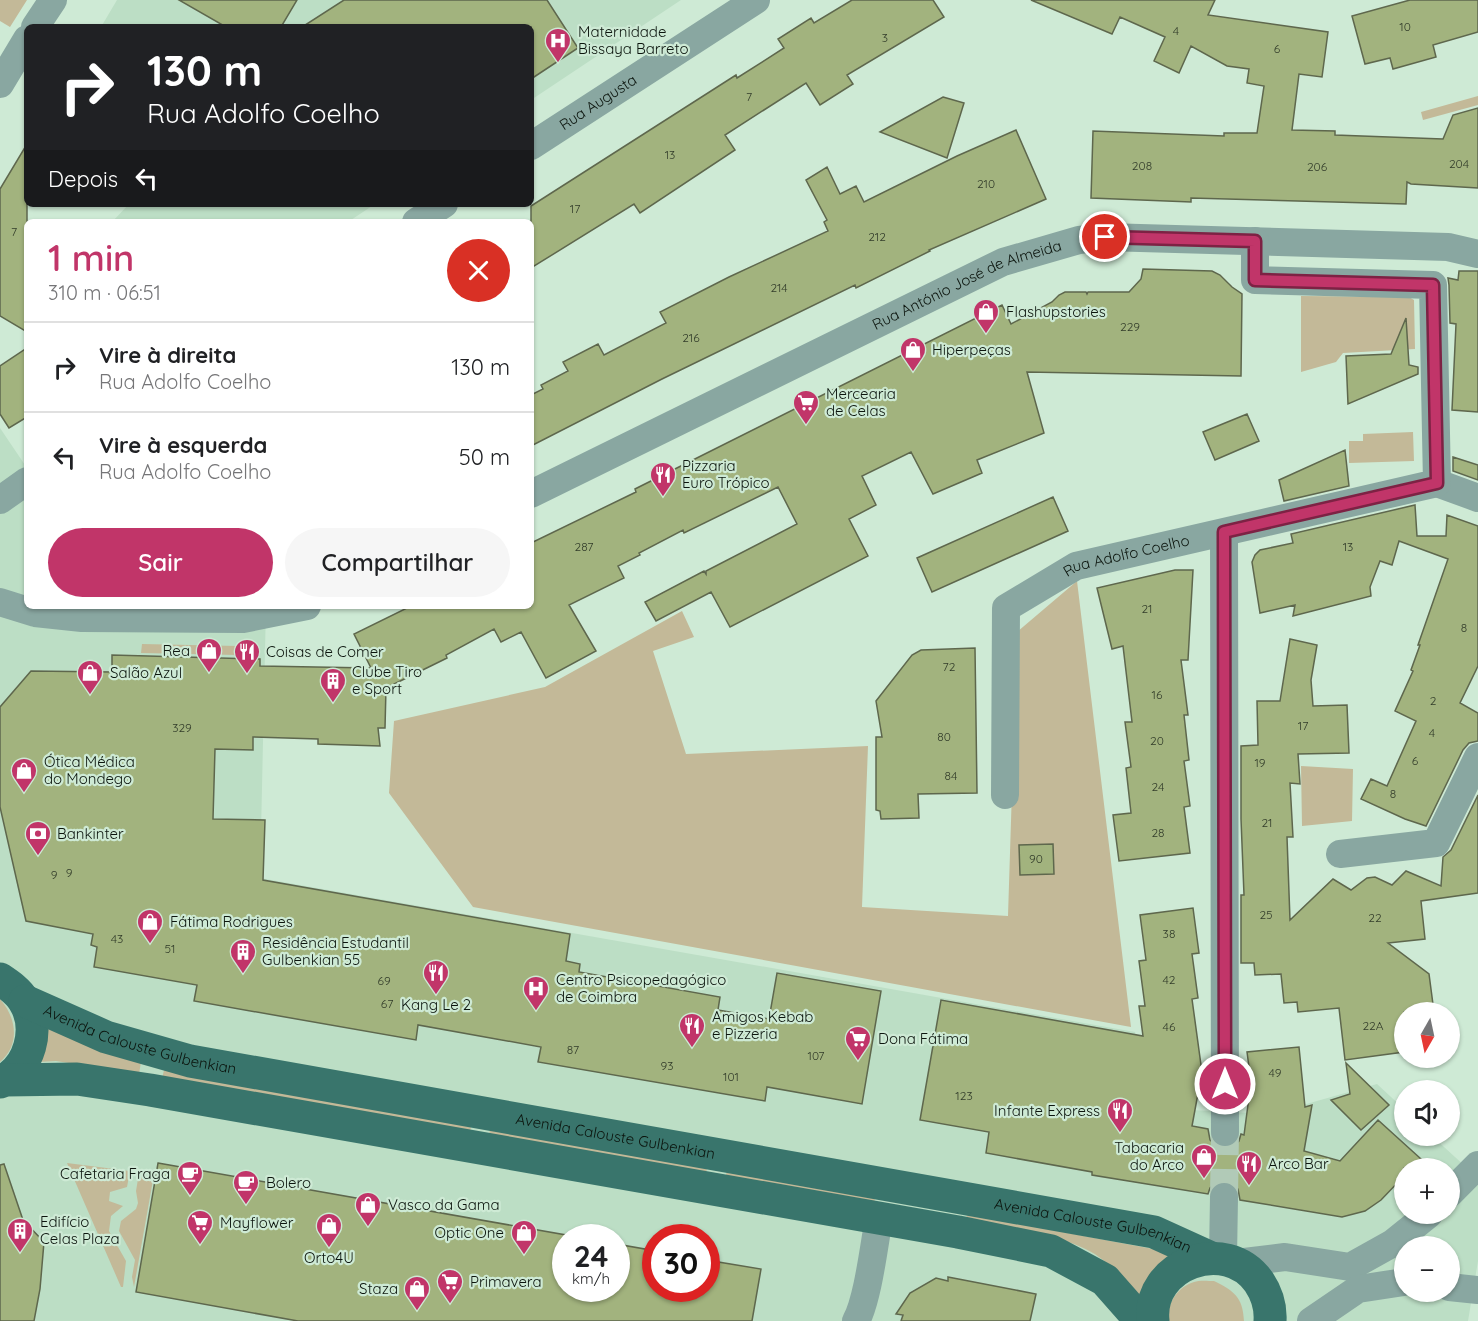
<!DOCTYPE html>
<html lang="pt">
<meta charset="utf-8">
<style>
body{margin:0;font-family:Quicksand,sans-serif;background:#f6f6f6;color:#202124;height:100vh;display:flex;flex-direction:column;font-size:22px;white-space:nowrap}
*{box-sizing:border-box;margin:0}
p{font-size:20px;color:#757577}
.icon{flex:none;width:33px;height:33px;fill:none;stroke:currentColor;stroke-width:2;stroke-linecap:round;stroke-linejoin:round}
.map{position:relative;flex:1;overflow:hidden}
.side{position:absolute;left:24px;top:219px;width:510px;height:390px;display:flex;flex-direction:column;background:#fff;border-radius:9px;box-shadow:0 2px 4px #0004}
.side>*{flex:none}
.top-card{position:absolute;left:24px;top:24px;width:510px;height:183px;border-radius:9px;box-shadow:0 2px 4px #0004;background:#202124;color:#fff;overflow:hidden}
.needle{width:39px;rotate:189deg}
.tools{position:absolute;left:1394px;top:1002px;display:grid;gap:12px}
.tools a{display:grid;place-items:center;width:66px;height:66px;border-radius:50%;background:#fff;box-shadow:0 2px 4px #0004;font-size:30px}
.speed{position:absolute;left:552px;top:1224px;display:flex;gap:12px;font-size:30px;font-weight:700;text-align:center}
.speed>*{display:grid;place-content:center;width:78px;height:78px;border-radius:50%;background:#fff;box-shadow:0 2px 4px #0004;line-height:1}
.speed small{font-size:15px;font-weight:400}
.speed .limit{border:9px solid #d22;background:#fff;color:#111}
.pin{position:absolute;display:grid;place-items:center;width:51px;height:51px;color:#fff;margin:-26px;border:3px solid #fff;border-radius:50%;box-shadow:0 2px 6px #0007}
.me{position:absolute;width:66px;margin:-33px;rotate:0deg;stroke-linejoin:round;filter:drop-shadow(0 0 4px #0008)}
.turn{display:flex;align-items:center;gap:21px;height:126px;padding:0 24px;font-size:27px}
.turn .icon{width:78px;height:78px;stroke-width:2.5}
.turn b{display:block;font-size:42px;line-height:51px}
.then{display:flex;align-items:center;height:57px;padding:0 24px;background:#0003;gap:12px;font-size:22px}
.round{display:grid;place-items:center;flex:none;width:63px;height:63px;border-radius:32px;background:#f6f6f6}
.headline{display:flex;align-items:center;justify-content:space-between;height:102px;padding:0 24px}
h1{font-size:36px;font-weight:600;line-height:45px;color:#c13569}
.primary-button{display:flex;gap:12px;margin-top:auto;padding:12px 24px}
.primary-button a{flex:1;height:69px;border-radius:36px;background:#c13569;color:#fff;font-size:24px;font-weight:600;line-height:69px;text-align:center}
.primary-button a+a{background:#f6f6f6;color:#202124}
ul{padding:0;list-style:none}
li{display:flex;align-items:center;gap:18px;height:90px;padding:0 24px;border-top:2px solid #e0e0e0}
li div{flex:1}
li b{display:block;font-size:22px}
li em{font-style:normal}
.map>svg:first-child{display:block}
.built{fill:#bcdec5;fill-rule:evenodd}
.green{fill:#c3b998}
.building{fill:#a2b37e;stroke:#5e674d;stroke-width:1.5}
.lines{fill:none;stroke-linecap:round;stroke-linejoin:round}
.minor-tunnel{stroke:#b1cab7;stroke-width:28;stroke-dasharray:28 14;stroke-linecap:butt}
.minor{stroke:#89a7a1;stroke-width:28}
.major{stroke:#39756c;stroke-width:33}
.route-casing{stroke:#7d2244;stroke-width:15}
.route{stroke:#c13569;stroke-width:10}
.labels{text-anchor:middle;stroke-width:4.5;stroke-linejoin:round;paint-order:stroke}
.number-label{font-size:12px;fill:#323c2a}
.poi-label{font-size:15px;fill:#0c150e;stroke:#ceead5;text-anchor:start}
.street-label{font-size:15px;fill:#0c150e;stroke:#ceead5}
</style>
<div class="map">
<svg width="1478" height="1321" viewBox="0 0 1478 1321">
<rect width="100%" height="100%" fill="#ceead5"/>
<!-- built -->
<path class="built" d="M117,0H681L531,100V27H101Z
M129,204H375L348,222H112Z
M0,428L27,468V606H266L260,878L1135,1032L1142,1072L1190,1110L1271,1114L1377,1084L1404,1109V1136H1432L1478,1178V1261L1468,1321H0ZM1404,1168H1449V1214H1404ZM566,1238H616V1288H566ZM656,1238H706V1288H656ZM1404,1246H1449V1292H1404Z"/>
<!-- green -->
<path class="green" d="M0,0H27L10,27L0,21Z
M1478,96V105L1423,120L1421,112Z
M1301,296L1409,297L1414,300L1415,349L1343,353L1336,362L1301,372Z
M1413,432L1414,461L1349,463V441H1363V434Z
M1077,581L1131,1027L473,907L389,793L394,721L545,687L682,611L694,637L653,651L686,754L868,746L862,907L1008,916L1017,632Z
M142,644L238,646L237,655L141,653Z
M1301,766L1353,769L1352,821L1302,826Z
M0,999C16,1017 21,1044 0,1062Z
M44,1021L141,1062L139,1074L56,1061L38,1062Z
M164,1070L471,1126L470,1133L162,1079Z
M490,1129L707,1167L706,1175L489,1136Z
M67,1163L130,1171L127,1187L110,1192L109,1201L123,1206L111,1216L109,1231L126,1261L123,1287H121Z
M727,1171L875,1197L874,1205L725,1179Z
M139,1173L146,1175V1179L153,1180L134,1287L132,1277L135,1260L119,1231L121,1221L136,1209L138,1203L136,1191Z
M967,1214L1185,1255L1139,1296C1128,1284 1116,1270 1103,1260C1072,1234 1006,1229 966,1221Z
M1214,1281C1234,1291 1243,1297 1244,1321H1168C1166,1305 1177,1287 1194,1282C1199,1280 1208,1281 1214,1281Z"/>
<!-- building -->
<path class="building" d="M179,0H297L281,27H226Z
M344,0H547L578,48L531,79V27H302Z
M852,0H933L944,17L847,75L853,84L820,105L806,83L725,135L735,150L640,213L634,204L531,268V206L736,75L737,78L784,48L778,39L811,18L814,23Z
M1031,0H1215L1208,15L1328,32L1322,77L1299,74L1292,130L1335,131V135L1443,139L1453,115L1478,108V188L1411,184L1407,182L1406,204L1191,198V202L1091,198L1093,131L1224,136V133H1257L1264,86L1247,83L1249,69L1227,66L1191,46L1179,73L1154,61L1165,37L1120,17L1112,34Z
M1410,0H1478V32L1433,45L1436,57L1393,69L1390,58L1365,64L1352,16Z
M943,97L964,103L947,158L880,132Z
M1016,130L1046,199L929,250L930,251L856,288L855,285L662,379L531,446V395L543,389L541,385L568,371L563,362L598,344L604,355L666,323L660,312L729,277L828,231L824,222L827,220L806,180L827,167L840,194L856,186L864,202L957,156Z
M27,144V332L0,316V189Z
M1143,269L1212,271L1220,275L1232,287L1242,294L1241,376L1027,372L1044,433L977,460L982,473L933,494L911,452L862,476L876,505L849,519L868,556L730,627L711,592L656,621L645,602L704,571L706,574V571L797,524L778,487L684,533L683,530L639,553L640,555L618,566L624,578L569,605L596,651L546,678L521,632L501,642L494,629L446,655L447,658L386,688L385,728H378L380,746L318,744V739L253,737V750L215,749L213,819L265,820L263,880L570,934L566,961L580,964L579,972L720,997L718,1010L769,1019L777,973L881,991L862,1104L767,1087L765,1101L538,1062L541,1047L418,1025L416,1040L194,1001L197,985L94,967L97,947L91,945L93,934L26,921L0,807V707L31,671L112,672V655L260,659V666L371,668L354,634L411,606H531V543L636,492L635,489L1002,305L1011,324L1052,302L1059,295L1065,292H1086L1087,294L1088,292H1129L1141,279Z
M1459,271H1478V412L1452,410L1456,324L1450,323L1449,285L1448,278L1458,280Z
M1406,318L1409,365L1418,367V374L1348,404L1346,356L1391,354Z
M27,348V417L9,428L0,414V366Z
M1247,414L1259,441L1215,460L1203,432Z
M1345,450L1349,486L1284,501L1279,480Z
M1453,457L1478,465V480L1453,471Z
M1053,497L1068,531L932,592L917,558Z
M1415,505L1417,536H1446L1447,515L1478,526V666L1460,703L1478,713V741L1469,743L1463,750L1426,826L1405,819L1361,799L1371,779L1387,786L1416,721L1395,711L1413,671L1411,670L1420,645H1418L1448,559L1399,541L1392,565L1380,561L1370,587L1371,596L1293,616L1295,605L1260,613L1252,562L1255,555L1260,550L1293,543L1291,534Z
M1175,570H1193L1188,660H1181L1188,715H1184L1189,760L1184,761L1190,806L1184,807L1190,853L1119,861L1113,815L1131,813L1126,768L1131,767L1125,722H1132L1123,646L1112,649L1097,588Z
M1290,639L1317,645L1311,680L1313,706L1347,705L1349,753L1298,754L1300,784L1290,783L1293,837H1287L1290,920L1333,879L1351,890L1367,878L1375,877L1392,885L1406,871L1441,886L1443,857L1451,850L1478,795V893L1421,901L1425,939L1388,943L1429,974L1434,1012H1404V1052L1345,1060L1339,1008L1298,1012L1297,1002L1284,1003L1281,974L1255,975L1254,963H1241V895H1244L1241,819V746L1258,745L1257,701H1280Z
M975,648L977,793L918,794L919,818L881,819L880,811L876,810V737H882L876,701L912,655L921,650Z
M1053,844L1054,874L1020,875L1019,845Z
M1193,908L1199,953L1192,954L1198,998L1192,999L1204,1087L1199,1088L1192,1126L1208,1129L1210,1140L1217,1147L1226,1148L1234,1146L1239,1141L1241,1134L1244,1135L1251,1082L1247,1052L1299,1047L1305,1107L1312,1105L1304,1151L1340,1161L1378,1120L1421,1159L1412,1168H1404V1176L1381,1200L1365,1211L1342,1217L1240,1200L1238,1189L1232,1183L1225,1181L1216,1183L1210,1188L1208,1194L1092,1175V1172L986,1153L989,1132L920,1120L941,1000L1143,1036L1139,1006H1145L1139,961L1146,960L1140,915Z
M1346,1063L1389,1105L1361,1130L1331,1100L1350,1094Z
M158,1163L566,1235V1288H616V1244L656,1251V1288H706V1260L761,1269L752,1321H298L136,1292Z
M4,1164L23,1220L44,1242L40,1289L34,1321H0V1165Z
M948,1277L1036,1294L1030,1321H901L903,1315L896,1314L910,1293L936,1278L948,1281Z"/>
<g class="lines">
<!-- minor-tunnel -->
<path class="minor-tunnel" d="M1224,1197L1225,1132"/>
<!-- minor -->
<g class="minor">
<path d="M35,27L53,0"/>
<path d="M0,84L27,39"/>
<path id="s1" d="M531,146L756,0"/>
<path d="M416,222L444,204"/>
<path d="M1437,483L1478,498"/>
<path id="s2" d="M531,494L1003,262L1079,240L1105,237L1448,247L1478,254"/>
<path d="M0,500L27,481"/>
<path d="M1224,533L1225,1132"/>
<path d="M0,602L35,613L82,618L243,619L307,606"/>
<path id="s3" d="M1005,795L1006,608L1076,566L1437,483L1433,285L1255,280V241"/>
<path d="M1340,854L1436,843L1478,757"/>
<path d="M1449,1194L1478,1165"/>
<path d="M1223,1258L1224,1197"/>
<path d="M1236,1263L1285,1257L1350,1267L1393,1243L1429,1214"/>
<path d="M1449,1287L1478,1290"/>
<path d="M856,1321C868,1299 874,1245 879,1218"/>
<path d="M1311,1321L1358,1289L1404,1282"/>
</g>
<!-- major -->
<g class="major">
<path d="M0,979C9,985 18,991 24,1001C41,1028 30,1069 0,1082"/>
<path id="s4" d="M25,1001L106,1037L190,1061L1154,1232L1209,1257"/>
<path d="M5,1080L77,1079L150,1090L958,1232L1051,1251L1105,1280L1141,1321"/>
<path d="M1153,1321C1147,1264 1226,1235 1259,1282C1267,1294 1271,1306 1270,1321"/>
</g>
</g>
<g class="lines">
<defs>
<path id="route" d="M1105,237L1255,241V280L1433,285L1437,483L1224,532L1225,1084"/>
</defs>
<!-- route casing -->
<use href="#route" class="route-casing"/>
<!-- route -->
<use href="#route" class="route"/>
</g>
<!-- icons -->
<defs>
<symbol id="hospital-pin" viewBox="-11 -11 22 30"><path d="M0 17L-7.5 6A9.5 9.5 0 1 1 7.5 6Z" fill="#c13569" stroke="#ceead5"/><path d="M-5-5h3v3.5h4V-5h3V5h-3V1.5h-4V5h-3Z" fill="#fff"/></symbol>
<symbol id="shop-pin" viewBox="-11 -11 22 30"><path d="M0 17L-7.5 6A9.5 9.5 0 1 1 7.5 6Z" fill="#c13569" stroke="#ceead5"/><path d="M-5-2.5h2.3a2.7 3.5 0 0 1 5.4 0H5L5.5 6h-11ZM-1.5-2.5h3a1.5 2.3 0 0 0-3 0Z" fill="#fff"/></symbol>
<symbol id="supermarket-pin" viewBox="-11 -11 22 30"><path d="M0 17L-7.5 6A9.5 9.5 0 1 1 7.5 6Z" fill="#c13569" stroke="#ceead5"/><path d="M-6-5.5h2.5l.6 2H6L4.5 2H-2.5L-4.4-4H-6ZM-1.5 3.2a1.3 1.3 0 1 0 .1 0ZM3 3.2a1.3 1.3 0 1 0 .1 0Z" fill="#fff"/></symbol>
<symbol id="restaurant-pin" viewBox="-11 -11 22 30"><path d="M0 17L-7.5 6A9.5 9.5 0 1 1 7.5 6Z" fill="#c13569" stroke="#ceead5"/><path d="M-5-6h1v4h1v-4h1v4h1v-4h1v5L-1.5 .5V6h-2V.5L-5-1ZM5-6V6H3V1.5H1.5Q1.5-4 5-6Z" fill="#fff"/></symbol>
<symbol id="building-pin" viewBox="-11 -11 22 30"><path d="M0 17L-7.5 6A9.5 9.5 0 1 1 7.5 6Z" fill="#c13569" stroke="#ceead5"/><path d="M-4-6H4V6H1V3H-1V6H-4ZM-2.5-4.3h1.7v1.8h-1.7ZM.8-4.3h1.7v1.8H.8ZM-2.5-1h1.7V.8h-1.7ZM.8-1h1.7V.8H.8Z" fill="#fff"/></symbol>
<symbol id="bank-pin" viewBox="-11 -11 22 30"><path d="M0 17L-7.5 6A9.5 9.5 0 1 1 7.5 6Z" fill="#c13569" stroke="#ceead5"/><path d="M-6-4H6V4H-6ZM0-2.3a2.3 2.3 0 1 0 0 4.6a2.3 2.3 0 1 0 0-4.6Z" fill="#fff"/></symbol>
<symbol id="cafe-pin" viewBox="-11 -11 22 30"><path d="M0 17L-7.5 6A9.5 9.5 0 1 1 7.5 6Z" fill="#c13569" stroke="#ceead5"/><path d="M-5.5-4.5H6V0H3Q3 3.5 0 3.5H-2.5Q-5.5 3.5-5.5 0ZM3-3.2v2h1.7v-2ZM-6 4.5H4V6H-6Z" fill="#fff"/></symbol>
</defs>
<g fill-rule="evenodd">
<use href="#hospital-pin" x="543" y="26" width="30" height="40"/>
<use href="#shop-pin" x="971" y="297" width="30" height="40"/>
<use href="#shop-pin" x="898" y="335" width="30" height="40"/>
<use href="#supermarket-pin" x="791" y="388" width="30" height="40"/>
<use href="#restaurant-pin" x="648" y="460" width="30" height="40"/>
<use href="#shop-pin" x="194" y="636" width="30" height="40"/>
<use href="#restaurant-pin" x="232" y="637" width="30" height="40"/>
<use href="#shop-pin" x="75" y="658" width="30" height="40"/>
<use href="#building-pin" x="318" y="666" width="30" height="40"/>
<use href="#shop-pin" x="9" y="756" width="30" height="40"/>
<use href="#bank-pin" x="23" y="819" width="30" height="40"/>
<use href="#shop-pin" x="135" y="907" width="30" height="40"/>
<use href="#building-pin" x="228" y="937" width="30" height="40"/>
<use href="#restaurant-pin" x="421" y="958" width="30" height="40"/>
<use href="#hospital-pin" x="521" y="974" width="30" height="40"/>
<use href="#restaurant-pin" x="677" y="1011" width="30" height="40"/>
<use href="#supermarket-pin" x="843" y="1024" width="30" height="40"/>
<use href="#restaurant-pin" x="1105" y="1096" width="30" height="40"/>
<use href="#shop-pin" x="1189" y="1142" width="30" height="40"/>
<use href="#restaurant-pin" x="1234" y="1149" width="30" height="40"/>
<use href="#cafe-pin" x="175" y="1159" width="30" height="40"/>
<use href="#cafe-pin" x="231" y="1168" width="30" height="40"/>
<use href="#shop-pin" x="353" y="1190" width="30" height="40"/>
<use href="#supermarket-pin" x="185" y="1208" width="30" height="40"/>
<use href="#shop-pin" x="314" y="1211" width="30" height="40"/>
<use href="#building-pin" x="5" y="1216" width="30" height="40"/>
<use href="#shop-pin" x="509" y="1218" width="30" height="40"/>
<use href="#supermarket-pin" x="435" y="1267" width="30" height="40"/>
<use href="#shop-pin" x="402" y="1274" width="30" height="40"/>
</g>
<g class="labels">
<!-- number labels -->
<g class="number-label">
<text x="1405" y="31">10</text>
<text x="1176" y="35">4</text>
<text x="885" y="42">3</text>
<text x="1277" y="53">6</text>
<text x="749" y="101">7</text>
<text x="670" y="159">13</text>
<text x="1459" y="168">204</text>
<text x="1142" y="170">208</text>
<text x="1317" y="171">206</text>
<text x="986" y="188">210</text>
<text x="575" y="213">17</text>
<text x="14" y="236">7</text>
<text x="877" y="241">212</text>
<text x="779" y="292">214</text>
<text x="1130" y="331">229</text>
<text x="691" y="342">216</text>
<text x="584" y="551">287</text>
<text x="1348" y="551">13</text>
<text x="1147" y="613">21</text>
<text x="1464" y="632">8</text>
<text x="949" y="671">72</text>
<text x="1157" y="699">16</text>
<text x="1433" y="705">2</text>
<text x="1303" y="730">17</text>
<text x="182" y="732">329</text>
<text x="1432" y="737">4</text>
<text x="944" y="741">80</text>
<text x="1157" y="745">20</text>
<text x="1415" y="765">6</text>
<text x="1260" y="767">19</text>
<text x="951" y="780">84</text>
<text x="1158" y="791">24</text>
<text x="1393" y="798">8</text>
<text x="1267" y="827">21</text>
<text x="1158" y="837">28</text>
<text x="1036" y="863">90</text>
<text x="69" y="877">9</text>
<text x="54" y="879">9</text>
<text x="1266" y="919">25</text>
<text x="1375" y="922">22</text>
<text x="1169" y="938">38</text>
<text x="117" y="943">43</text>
<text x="170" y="953">51</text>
<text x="1169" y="984">42</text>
<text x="384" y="985">69</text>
<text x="387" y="1008">67</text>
<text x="1373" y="1030">22A</text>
<text x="1169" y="1031">46</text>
<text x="573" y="1054">87</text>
<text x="816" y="1060">107</text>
<text x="667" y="1070">93</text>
<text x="1275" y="1077">49</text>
<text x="731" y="1081">101</text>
<text x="964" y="1100">123</text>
</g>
<!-- poi labels -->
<g class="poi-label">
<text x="578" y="37">Maternidade<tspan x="578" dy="17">Bissaya Barreto</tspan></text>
<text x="1006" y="317">Flashupstories</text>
<text x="932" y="355">Hiperpeças</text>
<text x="826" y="399">Mercearia<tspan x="826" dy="17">de Celas</tspan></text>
<text x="682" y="471">Pizzaria<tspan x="682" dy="17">Euro Trópico</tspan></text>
<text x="190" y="656" text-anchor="end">Rea</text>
<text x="266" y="657">Coisas de Comer</text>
<text x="352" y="677">Clube Tiro<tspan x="352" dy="17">e Sport</tspan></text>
<text x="110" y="678">Salão Azul</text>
<text x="44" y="767">Ótica Médica<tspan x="44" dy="17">do Mondego</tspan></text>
<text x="57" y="839">Bankinter</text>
<text x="170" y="927">Fátima Rodrigues</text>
<text x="262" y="948">Residência Estudantil<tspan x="262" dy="17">Gulbenkian 55</tspan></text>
<text x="556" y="985">Centro Psicopedagógico<tspan x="556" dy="17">de Coimbra</tspan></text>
<text x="436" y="1010" text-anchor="middle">Kang Le 2</text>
<text x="712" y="1022">Amigos Kebab<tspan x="712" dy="17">e Pizzeria</tspan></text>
<text x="878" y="1044">Dona Fátima</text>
<text x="1100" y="1116" text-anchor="end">Infante Express</text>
<text x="1184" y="1153" text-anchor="end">Tabacaria<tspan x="1184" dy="17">do Arco</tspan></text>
<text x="1268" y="1169">Arco Bar</text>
<text x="170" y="1179" text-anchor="end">Cafetaria Fraga</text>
<text x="266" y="1188">Bolero</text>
<text x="388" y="1210">Vasco da Gama</text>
<text x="40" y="1227">Edifício<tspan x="40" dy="17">Celas Plaza</tspan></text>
<text x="220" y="1228">Mayflower</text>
<text x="504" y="1238" text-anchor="end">Optic One</text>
<text x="329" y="1263" text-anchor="middle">Orto4U</text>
<text x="470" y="1287">Primavera</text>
<text x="398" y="1294" text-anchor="end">Staza</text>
</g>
<!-- street labels -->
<g class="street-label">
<text dy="5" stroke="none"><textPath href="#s1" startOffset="80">Rua Augusta</textPath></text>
<text dy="5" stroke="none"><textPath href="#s2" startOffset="484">Rua António José de Almeida</textPath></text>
<text dy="5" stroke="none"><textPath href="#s3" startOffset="320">Rua Adolfo Coelho</textPath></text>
<text dy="5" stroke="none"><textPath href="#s4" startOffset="122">Avenida Calouste Gulbenkian</textPath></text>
<text dy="5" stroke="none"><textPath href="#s4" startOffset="608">Avenida Calouste Gulbenkian</textPath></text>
<text dy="5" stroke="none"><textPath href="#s4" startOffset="1094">Avenida Calouste Gulbenkian</textPath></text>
</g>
</g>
</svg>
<div class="tools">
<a><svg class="needle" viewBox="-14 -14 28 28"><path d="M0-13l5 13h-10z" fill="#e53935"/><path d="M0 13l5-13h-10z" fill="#757577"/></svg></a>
<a><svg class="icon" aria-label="sound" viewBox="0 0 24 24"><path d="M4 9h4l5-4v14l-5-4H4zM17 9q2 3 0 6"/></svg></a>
<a>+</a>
<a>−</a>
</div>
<div class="speed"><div>24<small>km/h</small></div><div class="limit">30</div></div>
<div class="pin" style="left:1105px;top:237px;background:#d93025"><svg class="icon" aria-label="arrive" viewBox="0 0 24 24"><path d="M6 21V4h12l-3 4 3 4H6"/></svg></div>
<svg class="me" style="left:1225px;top:1084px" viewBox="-20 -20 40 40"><circle r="17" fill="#c13569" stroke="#fff" stroke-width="3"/><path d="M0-11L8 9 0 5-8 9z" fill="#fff"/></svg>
<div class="top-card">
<div class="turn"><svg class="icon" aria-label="right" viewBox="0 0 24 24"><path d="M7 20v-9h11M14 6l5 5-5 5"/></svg><div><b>130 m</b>Rua Adolfo Coelho</div></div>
<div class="then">Depois<svg class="icon" aria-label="left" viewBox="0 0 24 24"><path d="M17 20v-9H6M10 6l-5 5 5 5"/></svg></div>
</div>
<section class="side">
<div class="headline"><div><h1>1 min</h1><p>310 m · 06:51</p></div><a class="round" style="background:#d93025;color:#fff"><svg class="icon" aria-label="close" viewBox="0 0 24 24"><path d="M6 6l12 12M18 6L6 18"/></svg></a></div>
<ul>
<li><svg class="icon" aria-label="right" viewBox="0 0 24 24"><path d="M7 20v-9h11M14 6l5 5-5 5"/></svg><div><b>Vire à direita</b><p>Rua Adolfo Coelho</p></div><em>130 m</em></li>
<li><svg class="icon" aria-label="left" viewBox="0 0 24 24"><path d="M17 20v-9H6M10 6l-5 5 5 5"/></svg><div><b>Vire à esquerda</b><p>Rua Adolfo Coelho</p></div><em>50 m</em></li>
</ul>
<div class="primary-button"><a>Sair</a><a>Compartilhar</a></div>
</section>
</div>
